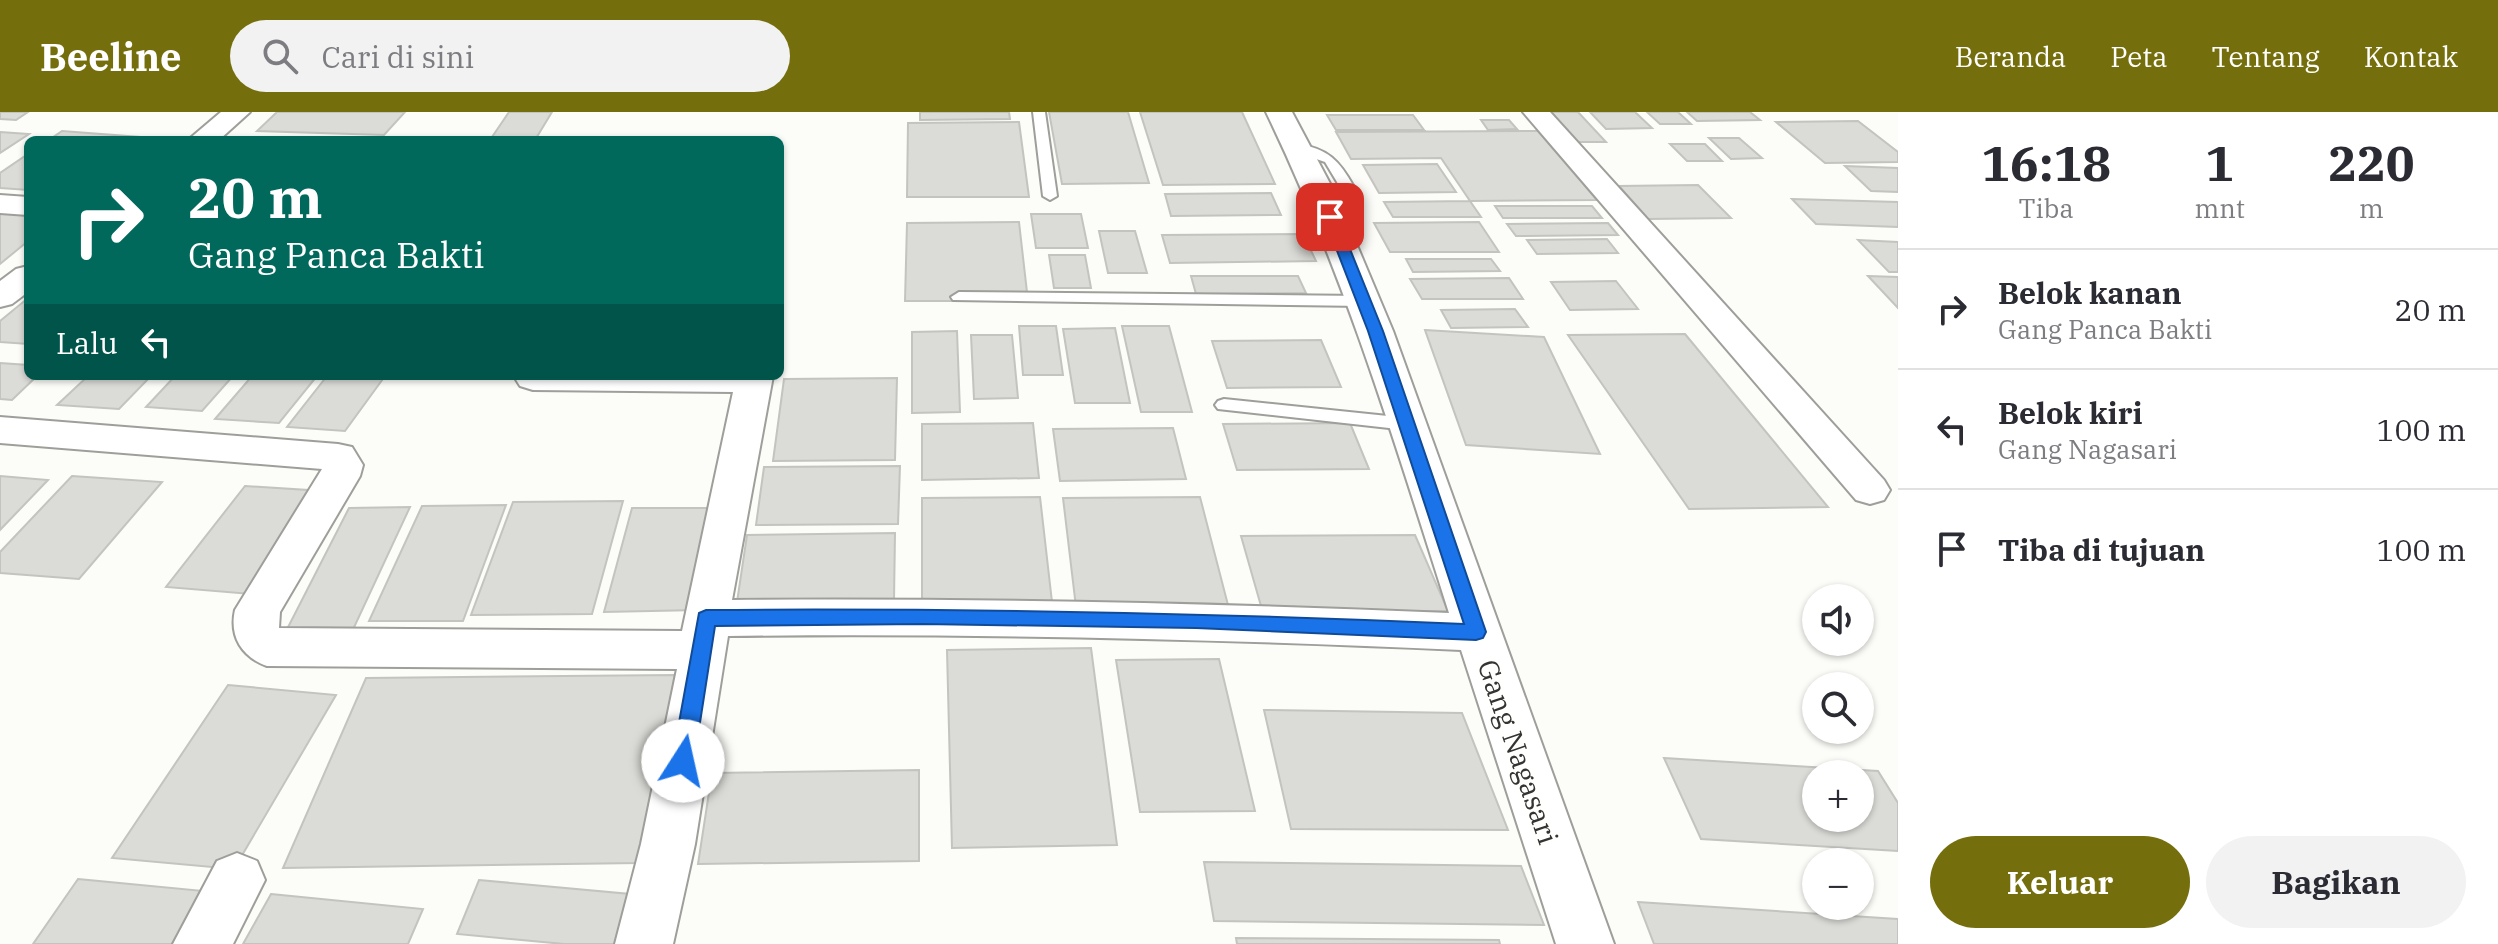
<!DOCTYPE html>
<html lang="id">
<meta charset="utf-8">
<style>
body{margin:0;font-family:"IBM Plex Serif",serif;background:#f2f2f3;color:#2b2b33;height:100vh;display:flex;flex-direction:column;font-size:30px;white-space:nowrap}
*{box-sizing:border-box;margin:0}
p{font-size:26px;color:#7c7c81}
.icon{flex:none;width:44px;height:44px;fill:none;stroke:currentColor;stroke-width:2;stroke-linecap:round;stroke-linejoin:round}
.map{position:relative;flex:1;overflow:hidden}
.details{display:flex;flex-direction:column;background:#fff;width:600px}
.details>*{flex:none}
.hud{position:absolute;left:24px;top:24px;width:760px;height:244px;border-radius:12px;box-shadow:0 2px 6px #0004;background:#00695c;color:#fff;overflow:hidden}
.tools{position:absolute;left:1802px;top:472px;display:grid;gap:16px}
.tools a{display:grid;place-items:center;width:72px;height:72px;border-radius:50%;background:#fff;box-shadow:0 2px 6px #0004;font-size:40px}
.pin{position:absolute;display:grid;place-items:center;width:68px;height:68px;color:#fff;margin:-34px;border-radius:16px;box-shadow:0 4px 12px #0006}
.me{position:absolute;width:88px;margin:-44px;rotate:10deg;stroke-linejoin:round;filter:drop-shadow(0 0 6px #0008)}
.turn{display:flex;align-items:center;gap:28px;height:168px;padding:0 32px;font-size:36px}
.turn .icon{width:104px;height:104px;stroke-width:2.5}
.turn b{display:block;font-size:56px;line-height:68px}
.then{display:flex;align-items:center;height:76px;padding:0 32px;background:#0003;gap:16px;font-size:30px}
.eta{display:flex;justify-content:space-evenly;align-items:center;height:136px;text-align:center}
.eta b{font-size:48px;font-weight:800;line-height:56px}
.action{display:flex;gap:16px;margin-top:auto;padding:16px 32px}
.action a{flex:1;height:92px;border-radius:48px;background:#756e0c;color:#fff;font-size:32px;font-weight:800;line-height:92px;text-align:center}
.action a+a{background:#f2f2f3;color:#2b2b33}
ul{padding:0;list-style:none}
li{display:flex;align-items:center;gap:24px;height:120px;padding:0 32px;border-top:2px solid #e1e1e2}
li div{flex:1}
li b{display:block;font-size:30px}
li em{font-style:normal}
header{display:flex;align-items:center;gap:48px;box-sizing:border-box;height:112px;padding:0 40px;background:#756e0c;color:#fff}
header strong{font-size:38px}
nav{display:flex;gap:44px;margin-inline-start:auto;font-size:28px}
.search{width:560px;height:72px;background:#f2f2f3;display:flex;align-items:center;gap:20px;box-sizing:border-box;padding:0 28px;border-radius:44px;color:#7c7c81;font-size:30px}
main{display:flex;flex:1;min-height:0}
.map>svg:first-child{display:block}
.building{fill:#dbdbd7;stroke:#c3c3bf;stroke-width:2;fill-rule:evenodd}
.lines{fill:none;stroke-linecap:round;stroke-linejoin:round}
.service-casing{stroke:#9e9e9a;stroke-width:4}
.minor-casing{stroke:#9e9e9a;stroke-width:4}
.service{fill:#fff;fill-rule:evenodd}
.minor{fill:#fff;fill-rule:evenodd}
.route{fill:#1a73e8;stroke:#114b97;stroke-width:2}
.labels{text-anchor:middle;stroke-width:8;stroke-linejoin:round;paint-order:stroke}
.street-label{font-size:28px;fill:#343433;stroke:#fffffe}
</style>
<header>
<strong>Beeline</strong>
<div class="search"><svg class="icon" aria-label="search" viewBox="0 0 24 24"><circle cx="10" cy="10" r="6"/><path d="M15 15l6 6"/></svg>Cari di sini</div>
<nav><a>Beranda</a><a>Peta</a><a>Tentang</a><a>Kontak</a></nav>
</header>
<main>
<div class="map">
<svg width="1898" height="832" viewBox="0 0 1898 832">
<rect width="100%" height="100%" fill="#fcfcf8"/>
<!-- building -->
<path class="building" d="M0,0H28L16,8L0,7Z
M277,0H405L384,23L257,19Z
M509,0H552L535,28H490Z
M920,0H1009L1010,7L920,8Z
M1049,0H1128L1149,71L1062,72Z
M1140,0H1242L1275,72L1163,73Z
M1545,0H1578L1606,30H1571Z
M1590,0H1635L1652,16L1606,17Z
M1647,0H1678L1691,12H1660Z
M1687,0H1750L1760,8L1697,9Z
M1327,3H1413L1424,18H1336Z
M1481,8H1509L1517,17L1488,18Z
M1858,9L1898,40V50L1825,51L1776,10Z
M1019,10L1029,85H907L908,11Z
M62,19L154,26L49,28Z
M1538,19L1597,88L1470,89L1441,46L1351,47L1336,20Z
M0,20L29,22L0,41Z
M1709,26H1739L1762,46L1731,47Z
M1670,32H1705L1722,49H1687Z
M28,42V78L0,76V61Z
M1437,52L1456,80L1379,81L1363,53Z
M1845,54L1898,56V80L1871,79Z
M1698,73L1731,106L1648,107L1619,74Z
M1271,81L1281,103L1171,104L1165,82Z
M1792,87L1898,90V115L1816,112Z
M1470,89L1481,105H1393L1384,90Z
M1495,94H1592L1602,106H1503Z
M0,101L28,102V129L0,152Z
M1031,102H1081L1088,136H1036Z
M1019,110L1028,189H905L907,111Z
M1479,110L1499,140H1390L1374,111Z
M1608,111L1618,123L1516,124L1507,112Z
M1099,119H1135L1147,161H1108Z
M1303,122L1316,149L1170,151L1162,123Z
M1607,127L1618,141L1537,142L1527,128Z
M1858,128L1898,130V160H1889Z
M1049,143H1085L1091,176H1054Z
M1406,147H1491L1500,159L1413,160Z
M1191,164H1298L1306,181L1196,182Z
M1868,164L1898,165V196Z
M1509,166L1523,187H1422L1410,167Z
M1616,169L1638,197L1570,198L1551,170Z
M28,186V232L0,230V209Z
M1515,197L1528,215L1451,216L1441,198Z
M1019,214H1056L1063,263H1023Z
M1122,214H1169L1192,300H1141Z
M1115,216L1130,291H1075L1063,217Z
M1425,218L1544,225L1600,342L1466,333Z
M957,219L960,300L912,301V220Z
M1685,222L1828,395L1689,397L1568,223Z
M971,223H1012L1018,286L974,287Z
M1321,228L1341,275L1227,276L1212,229Z
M0,251L28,253V264H37L12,288L0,287Z
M88,264H151L119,297L57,293Z
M175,264H233L202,299L146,295Z
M252,264H317L279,311L215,307Z
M327,264H385L345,319L287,315Z
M897,266L895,348L773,349L784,267Z
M1033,311L1039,366L922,368V312Z
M1350,311L1369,357L1237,358L1223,312Z
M1173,316L1186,367L1060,369L1053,317Z
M900,354L898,412L756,413L764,355Z
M0,364L48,368L0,418Z
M72,364L162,370L79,467L0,461V440Z
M245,374L323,379L251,482L166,475Z
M1040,385L1052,490L922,491V386Z
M1200,385L1228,493L1076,495L1063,386Z
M623,389L592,502L471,503L513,390Z
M506,393L463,509H369L422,394Z
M410,395L350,524L283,525L349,396Z
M632,396H718L699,498L604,500Z
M895,421L894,488L737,490L747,423Z
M1415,423L1448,499L1263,501L1241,424Z
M1091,536L1117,733L952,736L947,538Z
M1219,547L1255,699L1140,700L1116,548Z
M675,563L639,751L283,756L366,566Z
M228,573L336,583L234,757L112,746Z
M1264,598L1462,601L1508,718L1291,717Z
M1664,646L1878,659L1898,691V739L1701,727ZM1816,662H1860V706H1816Z
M919,658V749L698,752L712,661Z
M1204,750L1521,754L1544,813L1214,809Z
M78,767L214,780L184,832H33Z
M479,768L630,782L615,832H564L457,822Z
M271,782L423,797L408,832H243Z
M1638,790L1898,807V832H1654Z
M1236,826L1499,828L1500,832H1237Z"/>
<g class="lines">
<defs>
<path id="service" d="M1033,0H1045L1057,84L1050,88L1043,84Z
M1298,32C1328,37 1339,48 1354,75L1349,82L1315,84V78L1340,75L1325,50L1293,39V33Z
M959,180L1364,184L1372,189L1364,194L953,188L951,185Z
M1224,287L1407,306L1416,312L1407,318L1218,297L1215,293L1218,289Z"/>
<path id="minor" d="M221,0H250L219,28H188Z
M1266,0H1292L1335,81L1393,219L1614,832H1556L1461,538C1217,527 973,521 728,524L695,732L673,832H615L641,732L677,557L267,554C242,545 229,525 235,498L322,357L0,331V305L338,332L352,335L363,353L360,364L280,500L279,516L682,519L733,280L533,278L520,274L515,266L773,264L732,488C972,486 1210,491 1449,501C1395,331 1344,161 1266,0Z
M1523,0H1550L1884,368L1890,378L1884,388L1870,392L1856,388Z
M0,83L28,85V103L0,101Z
M28,154V180L12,192L0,195V169L16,157Z
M237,741L257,749L265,768L233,832H173L217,749Z"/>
</defs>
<!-- service casing -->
<use href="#service" class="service-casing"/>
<!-- minor casing -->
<use href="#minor" class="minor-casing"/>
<!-- service -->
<use href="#service" class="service"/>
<!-- minor -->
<use href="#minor" class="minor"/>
</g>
<!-- route -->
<path class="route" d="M1330,101L1337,105L1383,219L1486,520L1483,526L1476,528L1196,516L923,512L715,514L694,649L691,655L683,658L676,655L672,649L699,501L706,498C959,496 1211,501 1464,512L1368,219L1324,105Z"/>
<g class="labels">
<!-- street labels -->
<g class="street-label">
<text transform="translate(1518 640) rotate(71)" y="10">Gang Nagasari</text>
</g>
</g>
</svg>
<div class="tools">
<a><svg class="icon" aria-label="sound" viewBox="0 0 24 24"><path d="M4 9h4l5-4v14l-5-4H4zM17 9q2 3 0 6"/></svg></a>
<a><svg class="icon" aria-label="search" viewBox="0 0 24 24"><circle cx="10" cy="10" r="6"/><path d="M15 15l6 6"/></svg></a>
<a>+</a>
<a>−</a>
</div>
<div class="pin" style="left:1330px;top:105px;background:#d93025"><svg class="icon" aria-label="arrive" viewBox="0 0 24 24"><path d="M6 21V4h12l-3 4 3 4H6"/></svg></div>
<svg class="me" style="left:683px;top:649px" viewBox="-20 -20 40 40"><circle r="19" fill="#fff"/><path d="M0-13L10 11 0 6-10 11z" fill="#1a73e8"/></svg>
<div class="hud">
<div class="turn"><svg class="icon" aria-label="right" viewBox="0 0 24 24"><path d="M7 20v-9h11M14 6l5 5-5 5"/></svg><div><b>20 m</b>Gang Panca Bakti</div></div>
<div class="then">Lalu<svg class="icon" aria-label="left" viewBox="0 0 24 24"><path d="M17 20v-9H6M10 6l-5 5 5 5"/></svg></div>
</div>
</div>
<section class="details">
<div class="eta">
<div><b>16:18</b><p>Tiba</p></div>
<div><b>1</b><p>mnt</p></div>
<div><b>220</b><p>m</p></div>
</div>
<ul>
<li><svg class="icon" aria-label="right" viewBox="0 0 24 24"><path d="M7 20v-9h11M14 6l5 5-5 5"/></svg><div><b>Belok kanan</b><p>Gang Panca Bakti</p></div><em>20 m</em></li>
<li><svg class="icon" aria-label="left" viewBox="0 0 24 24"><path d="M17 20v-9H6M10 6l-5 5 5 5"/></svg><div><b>Belok kiri</b><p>Gang Nagasari</p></div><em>100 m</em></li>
<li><svg class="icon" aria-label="arrive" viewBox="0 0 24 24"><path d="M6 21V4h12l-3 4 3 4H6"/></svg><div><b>Tiba di tujuan</b></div><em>100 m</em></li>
</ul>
<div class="action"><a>Keluar</a><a>Bagikan</a></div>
</section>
</main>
